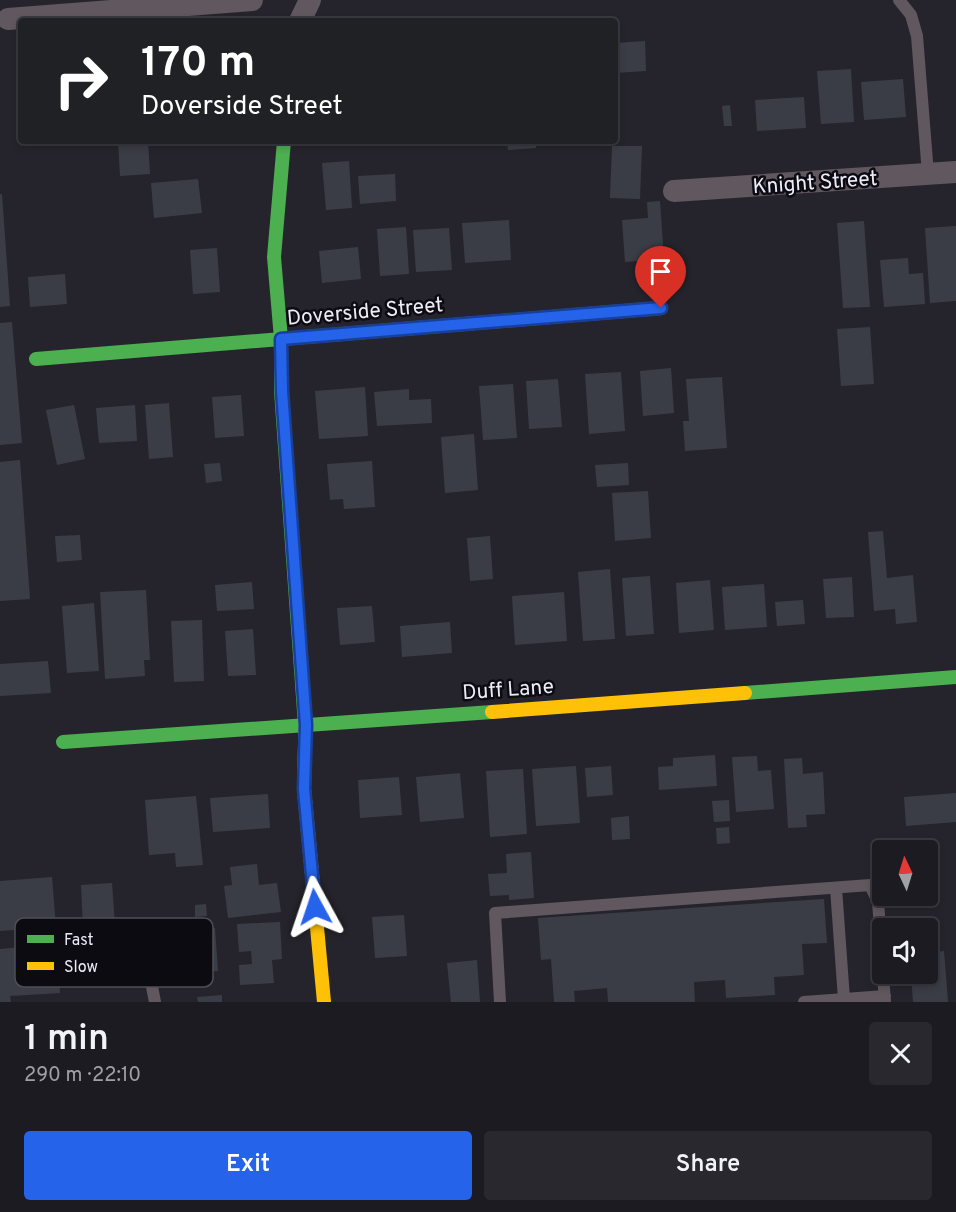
<!DOCTYPE html>
<meta charset="utf-8">
<style>
body{margin:0;font-family:Overpass,sans-serif;background:#29282e;color:#f1f3f6;height:100vh;display:flex;flex-direction:column;font-size:22px;white-space:nowrap}
*{box-sizing:border-box;margin:0}
p{font-size:20px;color:#a0a1a5}
.icon{flex:none;width:33px;height:33px;fill:none;stroke:currentColor;stroke-width:2;stroke-linecap:round;stroke-linejoin:round}
.map{position:relative;height:1002px;overflow:hidden}
.drawer{display:flex;flex-direction:column;background:#1c1b21;flex:1}
.drawer>*{flex:none}
.banner{position:absolute;left:18px;top:18px;width:600px;height:126px;border-radius:6px;box-shadow:0 3px 9px #0003,0 0 0 2px #3a393f;background:#202124;color:#fff;overflow:hidden}
.needle{width:39px;rotate:356deg}
.tools{position:absolute;left:872px;top:840px;display:grid;gap:12px}
.tools a{display:grid;place-items:center;width:66px;height:66px;border-radius:6px;background:#1c1b21;box-shadow:0 3px 9px #0003,0 0 0 2px #3a393f;font-size:30px}
.pin{position:absolute;display:grid;place-items:center;width:51px;height:51px;color:#fff;margin:-62px -26px;border-radius:50% 50% 50% 0;rotate:-45deg;box-shadow:0 0 6px #0007}
.pin .icon{rotate:45deg}
.me{position:absolute;width:66px;margin:-33px;rotate:355deg;stroke-linejoin:round;filter:drop-shadow(0 0 4px #0008)}
.turn{display:flex;align-items:center;gap:21px;height:126px;padding:0 24px;font-size:27px}
.turn .icon{width:78px;height:78px;stroke-width:2.5}
.turn b{display:block;font-size:42px;line-height:51px}
.round{display:grid;place-items:center;flex:none;width:63px;height:63px;border-radius:6px;background:#29282e}
.summary{display:flex;align-items:center;justify-content:space-between;height:102px;padding:0 24px}
h1{font-size:36px;font-weight:600;line-height:45px}
.cta{display:flex;gap:12px;margin-top:auto;padding:12px 24px}
.cta a{flex:1;height:69px;border-radius:6px;background:#2563eb;color:#fff;font-size:24px;font-weight:600;line-height:69px;text-align:center}
.cta a+a{background:#29282e;color:#f1f3f6}
.map>svg:first-child{display:block}
.building{fill:#3b3d46}
.lines{fill:none;stroke-linecap:round;stroke-linejoin:round}
.lane{stroke:#60575f;stroke-width:12}
.street{stroke:#60575f;stroke-width:22}
.fast{stroke:#4caf50;stroke-width:14}
.slow{stroke:#ffc107;stroke-width:14}
.route-casing{stroke:#184099;stroke-width:15}
.route{stroke:#2563eb;stroke-width:10}
.labels{text-anchor:middle;stroke-width:5;stroke-linejoin:round;paint-order:stroke}
.street-label{font-size:21px;fill:#edebf5;stroke:#0d0b12}
.key{fill:#0d0b12;stroke:#504e56;stroke-width:1.5}
.key-label{font-size:16px;fill:#edebf5}
</style>
<div class="map">
<svg width="956" height="1002" viewBox="0 0 956 1002">
<rect width="100%" height="100%" fill="#25242c"/>
<!-- building -->
<path class="building" d="M645,41L646,71L615,73V43Z
M851,69L854,122L821,124L817,71Z
M903,79L906,117L864,120L861,82Z
M804,97L806,128L757,131L755,100Z
M730,105L732,126H724L722,106Z
M118,141H148L150,174L120,176Z
M507,141H536V148L508,150Z
M612,146H642L640,199L610,198Z
M349,161L352,208L326,210L322,163Z
M395,174L396,201L360,204L358,176Z
M198,179L202,213L154,218L151,183Z
M0,194H2L10,306L0,307Z
M660,201L664,259L625,262L622,220L648,218L647,202Z
M509,220L511,260L465,263L462,223Z
M864,221L870,307L843,308L837,223Z
M956,226V301L930,303L925,228Z
M406,227L409,274L380,276L377,229Z
M449,228L452,270L416,272L413,230Z
M358,247L361,279L322,283L319,251Z
M217,248L220,292L193,294L190,250Z
M908,258L909,274L923,273L925,304L884,307L880,260Z
M65,274L67,304L30,307L28,277Z
M12,322L22,443L0,445V323Z
M870,327L874,384L841,386L837,329Z
M671,368L674,413L643,416L640,371Z
M621,372L625,431L589,434L585,374Z
M722,377L727,448L685,451L683,421H689L686,379Z
M558,379L562,427L529,429L526,381Z
M513,384L517,438L483,440L479,386Z
M365,387L368,436L319,439L315,391Z
M409,389V400L431,399L432,423L377,426L374,392Z
M241,395L244,436L215,438L212,397Z
M169,403L173,457L149,459L145,405Z
M74,405L85,459L57,465L46,410Z
M135,405L137,441L99,443L96,408Z
M474,434L478,490L445,493L441,437Z
M20,460L30,599L0,601V462Z
M372,461L375,507L344,509L343,499L330,500L327,464Z
M220,463L222,481L206,483L204,464Z
M628,463L629,485L597,487L595,465Z
M648,491L651,538L615,541L612,493Z
M883,531L887,578L913,575L917,622L896,624L895,609L874,611L868,532Z
M80,535L82,560L57,562L55,536Z
M490,536L493,579L470,581L467,538Z
M610,569L615,639L583,641L578,572Z
M650,576L654,634L626,636L622,578Z
M852,577L854,617L826,618L823,579Z
M710,580L714,630L679,633L676,583Z
M252,582L254,609L217,611L215,585Z
M764,584L767,627L725,630L722,587Z
M146,590L150,660H144L145,676L105,679L100,592Z
M564,592L567,641L515,645L512,596Z
M803,600L805,624L777,626L775,602Z
M94,603L99,671L67,673L62,606Z
M372,606L375,642L340,645L337,608Z
M202,620L204,681L174,682L171,621Z
M450,622L452,653L402,657L400,626Z
M253,629L256,675L228,676L225,631Z
M48,661L51,693L0,696V664Z
M715,755L717,786L659,790L658,767L673,766V758Z
M757,756L758,771L771,770L774,809L736,812L732,757Z
M802,758L803,774L823,772L825,814L806,815L807,827L788,828L784,759Z
M576,766L580,823L536,826L532,769Z
M611,766L613,795L587,797L585,768Z
M523,769L527,834L490,837L486,771Z
M460,773L464,818L420,822L416,777Z
M399,777L402,815L360,818L358,780Z
M956,793V822L906,826L904,797Z
M268,794L270,828L213,832L210,798Z
M196,796L203,865L176,867L175,853L149,855L145,800Z
M729,800L730,821L714,822L712,801Z
M629,816L630,839L612,840L611,818Z
M729,827L730,843L717,844L716,828Z
M531,852L534,898L509,900V895L490,896L488,874L507,873L506,854Z
M257,864L259,885L277,883L281,912L228,918L224,886L232,885L230,867Z
M52,877L56,927L0,931V881Z
M112,883L115,925L83,927L81,885Z
M824,899L827,943L802,944L804,975L774,977L775,995L726,998L725,980L694,982L695,1002H608L607,988L574,991L575,1002H554L551,959L541,960L538,918Z
M206,904L207,916L195,917V905Z
M404,915L407,956L375,958L372,917Z
M280,922L282,959L272,960L274,983L240,985L239,965L252,964L251,951L239,952L237,924Z
M215,928L218,971L192,973L189,930Z
M56,944L60,993L10,996L11,1002H0V949Z
M944,951L948,1002H913L911,974H927V953Z
M477,960L480,1002H451L447,963Z
M222,995V1002H198L197,997Z"/>
<g class="lines">
<!-- lane -->
<path class="lane" d="M899,0L911,15L917,36L928,174
M836,888L844,999
M148,966L155,1002
M883,974L885,1002
M500,1002L495,913L870,885L878,902L882,953
M804,1002L885,996"/>
<!-- street -->
<path class="street" d="M8,19L252,0
M300,21L310,0
M674,191L956,172"/>
<!-- fast -->
<path class="fast" d="M284,141L274,257L281,339V391L305,725V745
M36,359L661,308
M745,693L956,677
M63,742L492,712"/>
<!-- slow -->
<path class="slow" d="M492,712L745,693
M305,745L304,789L324,1002"/>
</g>
<g class="lines">
<defs>
<path id="route" d="M315,907L304,789L306,725L282,391L281,339L661,308"/>
</defs>
<!-- route casing -->
<use href="#route" class="route-casing"/>
<!-- route -->
<use href="#route" class="route"/>
</g>
<g class="labels">
<!-- street labels -->
<g class="street-label">
<text transform="translate(815 182) rotate(-4)" y="7">Knight Street</text>
<text transform="translate(365 311) rotate(-5)" y="7">Doverside Street</text>
<text transform="translate(508 689) rotate(-4)" y="7">Duff Lane</text>
</g>
</g>
<!-- legend -->
<rect x="15" y="918" width="198" height="69" rx="9" class="key"/>
<rect x="27" y="935" width="27" height="8" fill="#4caf50"/>
<rect x="27" y="962" width="27" height="8" fill="#ffc107"/>
<g class="key-label">
<text x="64" y="945">Fast</text>
<text x="64" y="972">Slow</text>
</g>
</svg>
<div class="tools">
<a><svg class="needle" viewBox="-14 -14 28 28"><path d="M0-13l5 13h-10z" fill="#e53935"/><path d="M0 13l5-13h-10z" fill="#a0a1a5"/></svg></a>
<a><svg class="icon" aria-label="sound" viewBox="0 0 24 24"><path d="M4 9h4l5-4v14l-5-4H4zM17 9q2 3 0 6"/></svg></a>
</div>
<div class="pin" style="left:661px;top:308px;background:#d93025"><svg class="icon" aria-label="arrive" viewBox="0 0 24 24"><path d="M6 21V4h12l-3 4 3 4H6"/></svg></div>
<svg class="me" style="left:315px;top:907px" viewBox="-20 -20 40 40"><path d="M0-17L14 15 0 8-14 15z" fill="#2563eb" stroke="#fff" stroke-width="4"/></svg>
<div class="banner">
<div class="turn"><svg class="icon" aria-label="right" viewBox="0 0 24 24"><path d="M7 20v-9h11M14 6l5 5-5 5"/></svg><div><b>170 m</b>Doverside Street</div></div>
</div>
</div>
<section class="drawer">
<div class="summary"><div><h1>1 min</h1><p>290 m · 22:10</p></div><a class="round"><svg class="icon" aria-label="close" viewBox="0 0 24 24"><path d="M6 6l12 12M18 6L6 18"/></svg></a></div>
<div class="cta"><a>Exit</a><a>Share</a></div>
</section>
